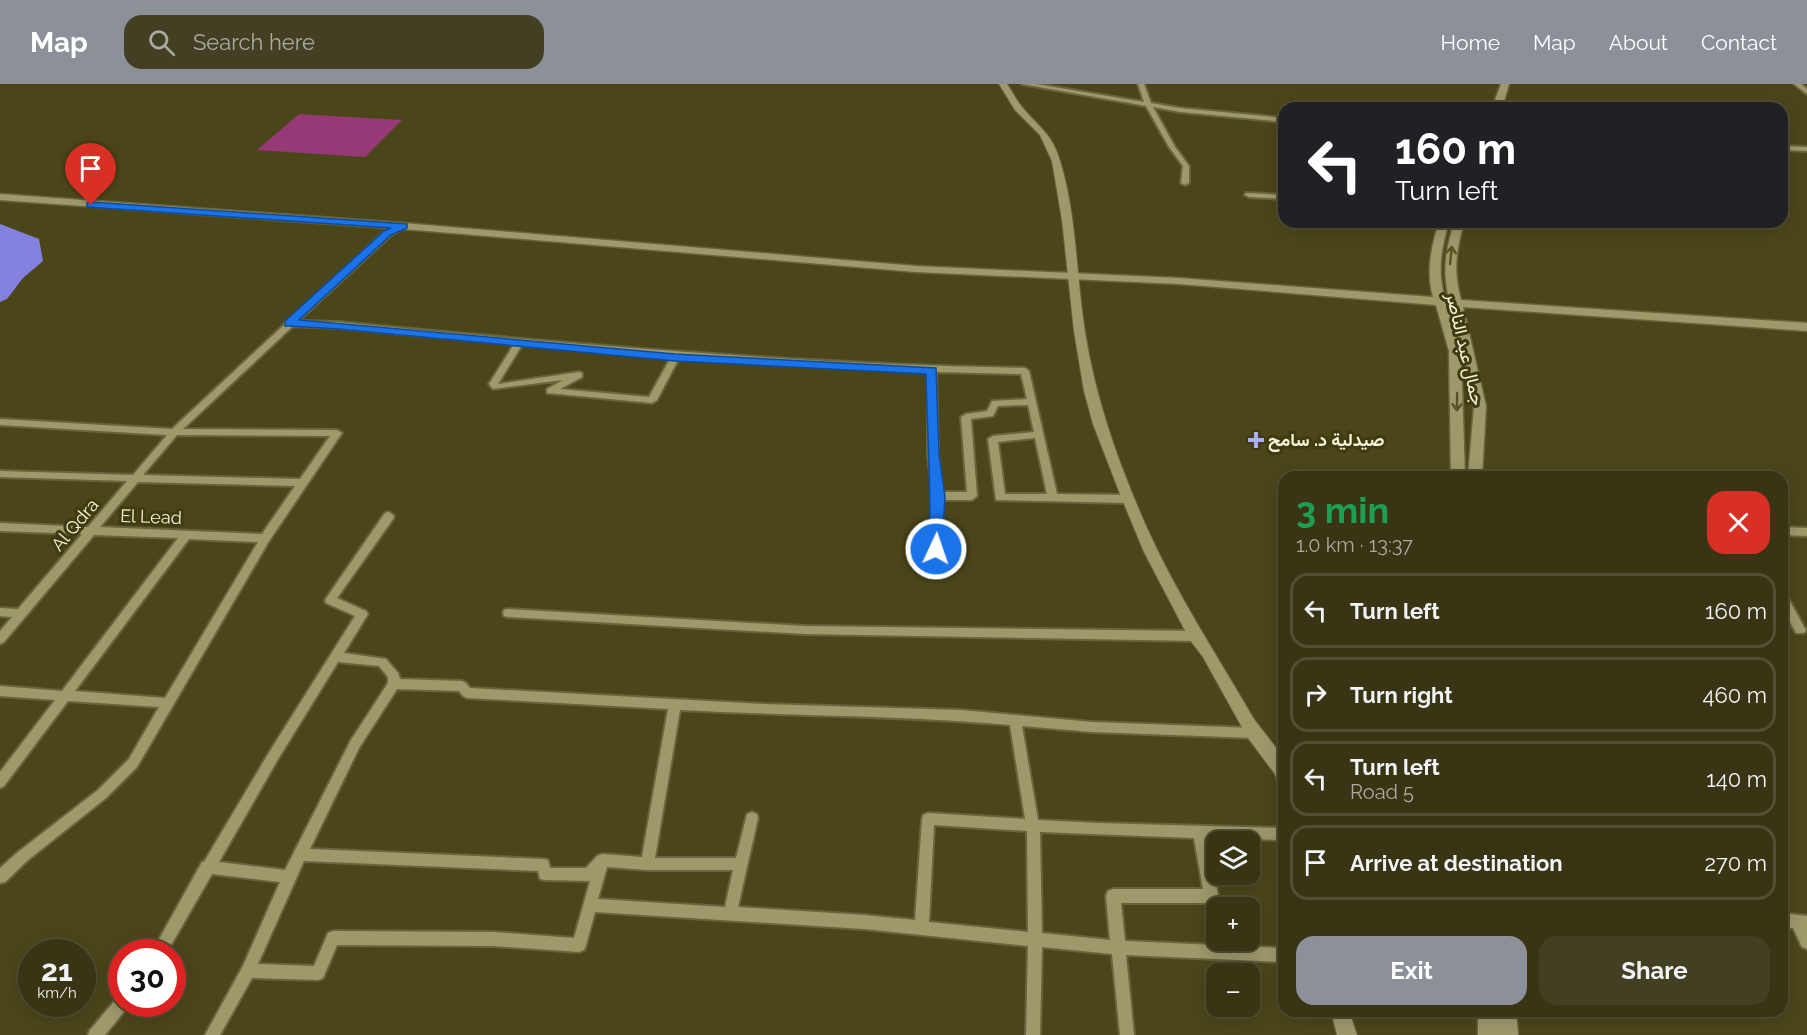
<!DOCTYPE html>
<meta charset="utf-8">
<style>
body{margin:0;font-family:Raleway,Vazirmatn,sans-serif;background:#433f22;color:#f1f3f6;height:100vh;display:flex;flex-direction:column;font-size:22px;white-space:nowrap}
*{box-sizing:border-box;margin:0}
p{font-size:20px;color:#abaaa0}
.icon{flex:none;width:33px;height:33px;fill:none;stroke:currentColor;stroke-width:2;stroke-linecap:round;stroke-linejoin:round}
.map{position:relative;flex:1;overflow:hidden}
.side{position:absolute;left:1278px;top:387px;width:510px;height:546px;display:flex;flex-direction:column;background:#383414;border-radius:18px;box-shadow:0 3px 15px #0003,0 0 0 2px #524f34}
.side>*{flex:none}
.guide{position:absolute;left:1278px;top:18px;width:510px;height:126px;border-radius:18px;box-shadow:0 3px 15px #0003,0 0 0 2px #524f34;background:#202124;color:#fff;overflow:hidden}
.buttons{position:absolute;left:1206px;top:747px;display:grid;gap:12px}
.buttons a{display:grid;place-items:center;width:54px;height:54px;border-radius:12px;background:#383414;box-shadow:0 3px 15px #0003,0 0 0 2px #524f34;font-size:30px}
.speed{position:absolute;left:18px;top:855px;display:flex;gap:12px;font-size:30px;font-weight:700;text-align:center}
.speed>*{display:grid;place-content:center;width:78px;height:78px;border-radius:50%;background:#383414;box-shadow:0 3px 15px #0003,0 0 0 2px #524f34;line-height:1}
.speed small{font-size:15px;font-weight:400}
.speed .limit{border:9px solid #d22;background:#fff;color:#111}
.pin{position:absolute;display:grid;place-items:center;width:51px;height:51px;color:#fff;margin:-62px -26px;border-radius:50% 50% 50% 0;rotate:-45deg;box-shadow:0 0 6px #0007}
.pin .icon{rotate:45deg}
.me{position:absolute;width:66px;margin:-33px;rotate:3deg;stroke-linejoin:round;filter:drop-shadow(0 0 4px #0008)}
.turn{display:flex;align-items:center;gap:21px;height:126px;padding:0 18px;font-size:27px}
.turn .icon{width:78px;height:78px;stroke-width:2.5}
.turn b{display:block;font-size:42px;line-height:51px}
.round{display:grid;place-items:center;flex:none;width:63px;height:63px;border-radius:18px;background:#433f22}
.summary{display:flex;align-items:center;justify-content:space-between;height:102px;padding:0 18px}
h1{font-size:36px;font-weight:700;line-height:45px;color:#1e9e55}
.primary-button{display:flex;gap:12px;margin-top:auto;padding:12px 18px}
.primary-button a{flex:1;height:69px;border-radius:18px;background:#8c9099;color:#fff;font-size:24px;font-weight:700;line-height:69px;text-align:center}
.primary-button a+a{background:#433f22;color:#f1f3f6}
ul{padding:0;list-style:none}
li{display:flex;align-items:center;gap:18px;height:75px;margin:0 12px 9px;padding:0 6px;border:3px solid #524f34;border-radius:18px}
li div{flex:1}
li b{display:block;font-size:22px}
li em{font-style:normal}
header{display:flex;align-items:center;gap:36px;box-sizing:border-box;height:84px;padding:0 30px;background:#8c9099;color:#fff}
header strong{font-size:28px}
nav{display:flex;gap:33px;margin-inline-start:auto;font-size:21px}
.search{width:420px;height:54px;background:#433f22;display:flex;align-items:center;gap:15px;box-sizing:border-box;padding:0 21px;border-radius:18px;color:#abaaa0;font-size:22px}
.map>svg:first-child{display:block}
.green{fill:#963a77}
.water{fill:#8380e2}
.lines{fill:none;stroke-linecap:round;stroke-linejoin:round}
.minor-casing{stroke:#68643d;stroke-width:4}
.tertiary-casing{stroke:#68643d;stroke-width:2}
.secondary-casing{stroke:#68643d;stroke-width:3}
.minor{fill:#9e996b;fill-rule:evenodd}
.tertiary{fill:#9e996b;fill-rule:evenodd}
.secondary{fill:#9e996b;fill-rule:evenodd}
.oneway{stroke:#585225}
.route{fill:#1a73e8;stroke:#114b97;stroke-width:1.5}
.poi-dot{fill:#adaefb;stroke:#403b0e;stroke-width:2}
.labels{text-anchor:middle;stroke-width:6;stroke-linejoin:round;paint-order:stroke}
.street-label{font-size:18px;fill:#f5f3db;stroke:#403b0e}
.poi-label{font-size:18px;font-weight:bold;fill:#f5f3db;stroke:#403b0e;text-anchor:start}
</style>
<header>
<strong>Map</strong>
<div class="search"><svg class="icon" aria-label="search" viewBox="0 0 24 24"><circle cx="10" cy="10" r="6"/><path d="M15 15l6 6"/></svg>Search here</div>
<nav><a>Home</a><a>Map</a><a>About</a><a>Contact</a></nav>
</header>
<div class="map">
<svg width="1807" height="951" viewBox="0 0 1807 951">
<rect width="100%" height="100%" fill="#4b461a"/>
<!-- green -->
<path class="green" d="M299,30L402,36L365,73L257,66Z"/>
<!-- water -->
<path class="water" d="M0,140L39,155L43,177L23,194L7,215L0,218Z"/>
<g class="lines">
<defs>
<path id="minor" d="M1022,0H1036L1144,18L1138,0H1144L1151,19L1180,24L1284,34V38L1180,28L1153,23L1175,63L1189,82V99L1185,101L1181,99L1183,82L1169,63L1146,22Z
M1794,0H1801L1807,5V10Z
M1782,62L1807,63V67L1782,66Z
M1246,109L1284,111V115L1249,113L1245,111Z
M400,140L407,142L391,151L298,237L338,238C567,260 795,280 1025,284L1029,287L1057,410L1128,411L1133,415L1128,419L996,416L988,355L993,352L1034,348L1028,321L998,322L993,332L971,335L977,412L972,416H943L941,464L936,468L931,464L933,412L928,371V288L679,274L657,316L652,319L547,309V305L563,296L493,305L489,300L514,260L338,244L293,242L183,345L337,346L342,349L269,457L137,683L106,714L28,776L5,798L0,799V784L18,768L98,706L129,675L159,623L68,617L4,702L0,704V688L55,616L0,612V602L62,607L178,454L94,451L4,558L0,560V547L12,533L0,532V524L18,525L82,450L0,447V439L88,443L127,397L0,393V387L133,391L167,351L0,341V335L172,345L285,240L286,237H289L385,147ZM522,261L671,273L649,313L560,305L582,293V289L579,288L498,300ZM936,288L1021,290L1027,315L992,317L987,327L966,330L961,333L967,408H943L938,371ZM177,351L330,352L300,395L143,391ZM1035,354L1047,410H1005L998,358ZM138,398L295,402L262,450L100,443ZM189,455L258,458L165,614L75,607Z
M389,428L394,432L393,435L337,514L366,527L368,530L344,569L386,575L398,589L400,595L462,597L466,599L470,604L763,620L961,626L1092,638L1254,644L1258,645L1260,649L1258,653L1254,654L1092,648L1022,642L1038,736L1097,739L1284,744V756L1208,754L1218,812L1216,817L1211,819H1121L1125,857L1284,864V878L1126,871L1134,951H1120L1112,870L1042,863L1040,951H1026L1028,862L864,845L595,828L586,861L584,866L579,868L493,862L337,861L323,894L318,896L252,894L220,951H205L243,882L280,798L212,790L167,868H152L202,778H204L270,667L355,532L326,519L325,516L385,429ZM338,578L379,582L388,593V599L351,656L285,786L219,778L278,675ZM397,605L459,607L463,612L467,614L668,625L642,773L602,770L597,772L586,784H550L548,776L543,775L310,765L359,664ZM680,626C790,632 900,631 1010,641L1025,735L928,729L923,731L922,735L915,836L864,831L738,823L758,734L757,730L752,728L747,730L736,774H655ZM934,741L1027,747L1028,848L929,838ZM1040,748L1194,754L1203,805H1113L1108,807L1106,812L1110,856L1042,849ZM304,777L538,787L540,795L545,796L590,797L574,854L493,848L333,847L328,849L314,882L258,880ZM607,783L647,786H733L725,823L598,815Z
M1782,443L1807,444V452L1782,451Z
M1782,509L1786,510L1804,543L1806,546L1804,549H1796L1782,523Z
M508,525L805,542L1195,547L1199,549L1201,552L1199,555L1195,557L805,550L508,533L504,532L503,529L504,526Z
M1782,829L1807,832V865L1802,863L1793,844L1782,843Z
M122,912V920H129L127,924L105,951H88L90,946L117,914Z"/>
<path id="tertiary" d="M999,0H1007C1012,7 1016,16 1022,23C1039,44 1052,49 1060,77C1077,132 1076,192 1085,248C1096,317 1118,378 1146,442C1176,509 1215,568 1252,632C1260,645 1278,663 1283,676C1286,683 1284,696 1284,703L1278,701L1275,690L1248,654L1203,573L1190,556L1144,468L1122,415L1093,340L1084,307L1074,247L1062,136L1052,77L1040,51L1015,26Z
M1331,927H1349L1357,951H1337Z"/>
<path id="secondary" d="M1501,0H1509L1502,24H1492Z
M0,110L403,139L916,182L1179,194L1433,213C1426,187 1431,164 1439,138H1449C1441,165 1437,187 1445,215H1449C1442,185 1446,167 1454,138H1464C1456,168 1453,185 1461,216L1807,239V247L1463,223L1486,322L1482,393H1468L1474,322L1461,268L1465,393H1451L1449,267L1436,221L1179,200L916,188L403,145L0,116ZM1448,222H1451L1460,264Z
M1478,927H1516L1518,951H1478Z"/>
</defs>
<!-- minor casing -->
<use href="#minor" class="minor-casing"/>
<!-- tertiary casing -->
<use href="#tertiary" class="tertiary-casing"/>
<!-- secondary casing -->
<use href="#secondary" class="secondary-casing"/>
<!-- minor -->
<use href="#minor" class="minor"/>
<!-- tertiary -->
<use href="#tertiary" class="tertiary"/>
<!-- secondary -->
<use href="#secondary" class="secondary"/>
</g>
<!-- one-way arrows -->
<defs><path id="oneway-shaft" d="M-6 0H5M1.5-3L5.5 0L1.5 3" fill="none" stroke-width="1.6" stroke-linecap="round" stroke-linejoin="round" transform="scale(1.5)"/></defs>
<g class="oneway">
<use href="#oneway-shaft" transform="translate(1451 171) rotate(-84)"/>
<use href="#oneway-shaft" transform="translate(1457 318) rotate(91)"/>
</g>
<!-- route -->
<path class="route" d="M91,118L407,140V144L391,151L299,236L675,270L936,284L939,371L945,412L942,465L936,470L929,465C932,406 927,348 926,290L675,277L338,245L289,242H285V237L384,147L391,144L87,123V119Z"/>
<!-- markers -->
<path class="poi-dot" d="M1253 347h6v6h6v6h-6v6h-6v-6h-6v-6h6z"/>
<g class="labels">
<!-- street labels -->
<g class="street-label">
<text transform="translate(1465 265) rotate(77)" y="6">جمال عبد الناصر</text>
<text transform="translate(151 433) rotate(2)" y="6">El Lead</text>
<text transform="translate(75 441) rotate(-50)" y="6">Al Qdra</text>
</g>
<!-- poi labels -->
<g class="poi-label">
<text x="1268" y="362">صيدلية د. سامح</text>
</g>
</g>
</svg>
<div class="buttons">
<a><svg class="icon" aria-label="layers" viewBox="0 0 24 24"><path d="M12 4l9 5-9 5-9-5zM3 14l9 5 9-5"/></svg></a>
<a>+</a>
<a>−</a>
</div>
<div class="speed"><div>21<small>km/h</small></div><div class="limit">30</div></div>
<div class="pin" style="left:91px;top:121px;background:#d93025"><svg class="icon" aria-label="arrive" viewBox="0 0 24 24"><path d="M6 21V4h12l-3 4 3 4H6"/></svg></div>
<svg class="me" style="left:936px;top:465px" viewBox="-20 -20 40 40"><circle r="17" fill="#1a73e8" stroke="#fff" stroke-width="3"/><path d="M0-11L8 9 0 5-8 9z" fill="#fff"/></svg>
<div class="guide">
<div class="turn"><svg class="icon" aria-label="left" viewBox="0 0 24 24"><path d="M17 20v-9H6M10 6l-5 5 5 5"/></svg><div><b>160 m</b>Turn left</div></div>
</div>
<section class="side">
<div class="summary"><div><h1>3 min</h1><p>1.0 km · 13:37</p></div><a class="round" style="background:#d93025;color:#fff"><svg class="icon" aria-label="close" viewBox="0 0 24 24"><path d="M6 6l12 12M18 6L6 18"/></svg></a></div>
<ul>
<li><svg class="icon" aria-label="left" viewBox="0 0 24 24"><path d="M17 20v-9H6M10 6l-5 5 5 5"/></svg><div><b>Turn left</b></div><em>160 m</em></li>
<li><svg class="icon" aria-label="right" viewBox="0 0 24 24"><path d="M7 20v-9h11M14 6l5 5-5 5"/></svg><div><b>Turn right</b></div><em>460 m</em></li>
<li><svg class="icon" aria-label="left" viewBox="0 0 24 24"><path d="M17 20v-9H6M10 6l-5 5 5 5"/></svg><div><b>Turn left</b><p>Road 5</p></div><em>140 m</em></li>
<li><svg class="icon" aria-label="arrive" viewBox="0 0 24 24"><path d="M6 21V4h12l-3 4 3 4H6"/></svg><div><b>Arrive at destination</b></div><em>270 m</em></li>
</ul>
<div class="primary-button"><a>Exit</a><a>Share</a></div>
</section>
</div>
